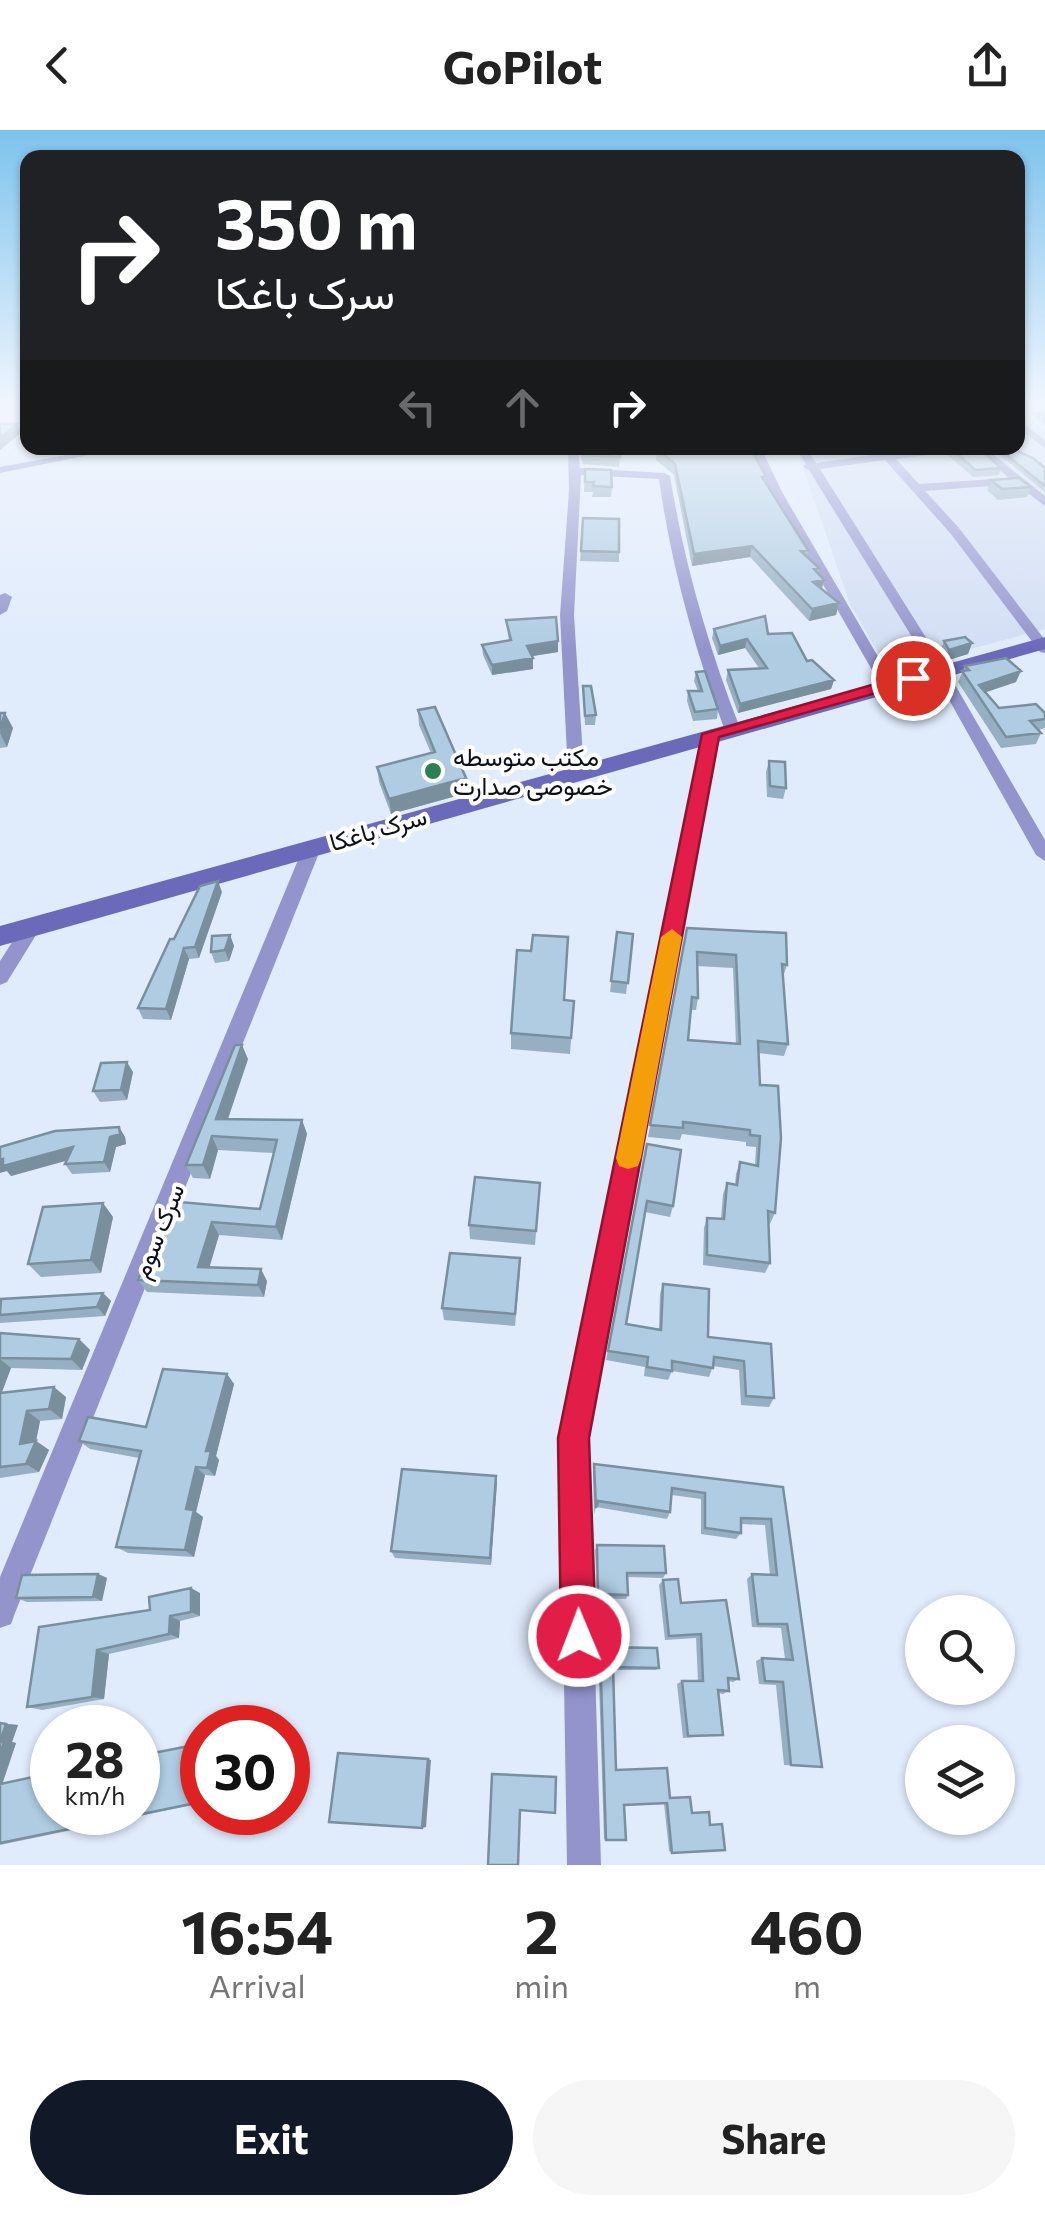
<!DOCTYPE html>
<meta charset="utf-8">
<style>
body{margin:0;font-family:Commissioner,Vazirmatn,sans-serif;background:#f6f6f6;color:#222;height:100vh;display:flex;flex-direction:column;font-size:38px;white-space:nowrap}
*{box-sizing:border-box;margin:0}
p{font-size:32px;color:#767676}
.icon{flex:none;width:55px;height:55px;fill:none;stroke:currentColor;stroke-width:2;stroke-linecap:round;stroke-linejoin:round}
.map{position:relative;height:1735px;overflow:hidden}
.details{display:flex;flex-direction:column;background:#fff;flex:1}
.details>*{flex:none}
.guide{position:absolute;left:20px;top:20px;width:1005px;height:305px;border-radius:20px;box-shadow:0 2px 8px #0004;background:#202124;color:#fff;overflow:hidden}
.tools{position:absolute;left:905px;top:1465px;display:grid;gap:20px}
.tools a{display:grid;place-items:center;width:110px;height:110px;border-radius:50%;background:#fff;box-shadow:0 2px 8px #0004;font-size:50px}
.speed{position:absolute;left:30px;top:1575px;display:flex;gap:20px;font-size:50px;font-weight:700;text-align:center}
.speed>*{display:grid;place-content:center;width:130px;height:130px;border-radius:50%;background:#fff;box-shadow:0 2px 8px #0004;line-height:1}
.speed small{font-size:25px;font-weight:400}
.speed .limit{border:15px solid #d22;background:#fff;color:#111}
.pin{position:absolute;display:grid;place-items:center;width:85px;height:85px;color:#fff;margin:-42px;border:5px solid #fff;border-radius:50%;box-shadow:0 2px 10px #0007}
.me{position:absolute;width:110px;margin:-55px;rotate:359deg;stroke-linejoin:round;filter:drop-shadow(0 0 8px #0008)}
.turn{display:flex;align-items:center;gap:35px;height:210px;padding:0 30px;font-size:45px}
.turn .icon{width:130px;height:130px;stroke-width:2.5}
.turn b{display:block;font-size:70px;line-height:85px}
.lanes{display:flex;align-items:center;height:95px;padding:0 30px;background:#0003;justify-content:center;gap:50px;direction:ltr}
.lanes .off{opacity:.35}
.eta{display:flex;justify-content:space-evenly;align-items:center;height:170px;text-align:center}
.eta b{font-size:60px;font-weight:700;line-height:70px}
.action{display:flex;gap:20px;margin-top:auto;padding:20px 30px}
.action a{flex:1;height:115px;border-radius:60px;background:#111827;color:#fff;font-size:40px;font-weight:700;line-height:115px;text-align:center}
.action a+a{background:#f6f6f6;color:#222}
header{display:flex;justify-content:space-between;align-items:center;height:130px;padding:0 30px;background:#fff;font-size:45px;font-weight:700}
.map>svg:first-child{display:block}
.built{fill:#d2def4}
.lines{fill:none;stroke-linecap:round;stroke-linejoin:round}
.street{fill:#9394cc;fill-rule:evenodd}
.secondary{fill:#6b69b9;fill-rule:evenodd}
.wall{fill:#96afc2;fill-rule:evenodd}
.shaded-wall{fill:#7a8f9e}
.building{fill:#afcce2;stroke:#7a8f9e;stroke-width:2.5;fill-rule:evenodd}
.route{fill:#e11d48;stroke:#92132f;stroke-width:2.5}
.slow{fill:#f59e0b}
.poi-dot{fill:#2c8153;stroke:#fff;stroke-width:4}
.labels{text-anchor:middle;stroke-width:8;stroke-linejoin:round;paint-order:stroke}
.poi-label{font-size:25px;fill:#0b111a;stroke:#fff;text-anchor:start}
.street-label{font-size:25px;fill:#0b111a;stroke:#fff}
</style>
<header><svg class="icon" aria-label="back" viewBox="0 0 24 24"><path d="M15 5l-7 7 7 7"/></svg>GoPilot<svg class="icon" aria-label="share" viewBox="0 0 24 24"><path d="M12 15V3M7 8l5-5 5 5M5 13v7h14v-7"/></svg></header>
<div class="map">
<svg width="1045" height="1735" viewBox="0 0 1045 1735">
<rect width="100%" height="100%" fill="#e0ebfc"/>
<!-- built -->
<path class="built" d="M1018,276H1045V499L889,541L850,474L796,318H1018Z"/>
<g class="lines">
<!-- street -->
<path class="street" d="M1018,290L1045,310V318L1018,298Z
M89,318H99V323L0,343V337L89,321Z
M568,318H578L580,338L664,343L670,346C684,433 708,516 740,598L737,601H727L724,598C694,517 671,435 659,349L581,345L574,485L584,643L576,648L568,643L560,485L569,361Z
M751,318H761L782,362L894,554L892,557L887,558L880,554L770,362Z
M796,318H806L816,333L880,324L875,318H885L891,323L960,318L955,321L896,329L919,354L1009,348L974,318H985L1045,366V376L1016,354L925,361L959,398L1045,510V523L1040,522L951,404L885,330L820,339L947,541L1045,710V731L1036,725L933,541L809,340L803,337L806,334Z
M5,463L12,467L7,481L0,485V465Z
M711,599L719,604L588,1308L601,1735H567L560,1308L703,604Z
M312,712L321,718L15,1483L11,1494L0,1498V1447L303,718Z
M32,790L41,797L7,852L0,855V831L25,792Z"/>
<!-- secondary -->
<path class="secondary" d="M1045,507V519L0,816V796Z"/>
</g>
<!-- wall -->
<path class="wall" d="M1045,282V295L1034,288L1036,283Z
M578,318H621L619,337L583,334Z
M994,318H1011L1045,338V362L994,320Z
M657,319L766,346L765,352L808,420L807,427L819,438L818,443L822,459L839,473L836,485L809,491L750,427L692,436L674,345L656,330Z
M952,319L1001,338L999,345L973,347L949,326Z
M585,339L612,357L611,367H592L593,362H584Z
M991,350L1031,357L1027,367L998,370L987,360Z
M583,388L619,422V432L580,431Z
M506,490L558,522L532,526L533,539L492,545L483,525L482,515L509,511Z
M714,499L768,504L834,550L831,559L738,583L726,550L728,540L759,538L745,518L718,525L712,508Z
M944,511L972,513L968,524L945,531L940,522Z
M965,536L1016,552L985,562L999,578L1045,583V598L1039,600L1041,603L1036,614L1001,618L958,552Z
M696,542L718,579L717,589L693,591L687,571L688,561H698L694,551Z
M583,556L596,585L595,595H585Z
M418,580L467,663L391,684L379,652L377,637L431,623L419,595Z
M0,583L13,598L7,617L0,618Z
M769,631L786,658L783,669L767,667L766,642Z
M222,762L199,828L189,829L171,890L143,889L138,878Z
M687,798L787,835L783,847L788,914L784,926L758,923L760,955L775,1083L770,1094L769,1093L770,1133L765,1143L703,1135L704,1098L707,1088L721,1089L723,1064L727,1053L735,1055L736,1044L740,1032L755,1035L756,1017L746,1016V1012L682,1004L680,1010L648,1007ZM697,836L733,838L736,914L688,910L691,880H696L698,868Z
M617,802L633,804L626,864L610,862Z
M230,805L234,816L229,831L215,833L211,822Z
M564,870L574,871L570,924L511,919V903Z
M248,929L228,989L302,990L307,1004L282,1110L219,1105L209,1137L267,1151L264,1167L147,1162L138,1150L171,1100L260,1079L274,1023L218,1020L210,1049L193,1048L186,1035Z
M133,942L127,970L100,972L93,961Z
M119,997L125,1007L126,1014L116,1017L110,1042L72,1044L65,1034L66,1030L11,1046L7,1041Z
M647,1014L673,1076L670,1087L645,1082L626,1194L659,1199L660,1164L663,1154L708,1207L771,1214L774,1268L769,1277L741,1275L739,1240L713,1236L709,1247L672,1241L668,1250L644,1246L645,1237L606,1230Z
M540,1053L535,1115L470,1109L469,1095Z
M113,1087L101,1143L41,1147L28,1134Z
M520,1141L515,1196L444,1190L442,1178Z
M103,1163L111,1171L105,1186L0,1193V1170Z
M0,1203L79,1209L90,1220L82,1240L11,1238L2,1262L66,1267L62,1289L40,1291L36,1311L49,1320L39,1342L0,1348Z
M227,1244L234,1254L216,1326L219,1330L215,1346L205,1345L196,1382L203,1387L194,1427L128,1423L116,1417L139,1328L90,1319L79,1311L146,1297Z
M594,1334L783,1357L822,1637L784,1635L776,1555L759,1554L756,1531L762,1528L785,1529L781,1498L752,1497L747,1449L752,1444L770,1445L765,1395L741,1394V1403L736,1409L701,1404V1369L672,1365L670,1382L667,1389L596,1377L594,1384L593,1341Z
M496,1346L491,1435L395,1428L391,1421Z
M597,1415L666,1443L663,1448L627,1447L628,1465L626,1469L597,1468L595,1420Z
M98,1444L107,1448L102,1471L27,1472L16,1468Z
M663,1450L739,1549L733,1552L728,1551L729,1561L723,1564L718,1563L723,1605L683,1608L677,1554L682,1551H698L696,1508L665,1510L659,1455Z
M200,1463V1486L180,1491L179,1508L109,1524L104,1569L42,1580L27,1577L39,1497L150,1480Z
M600,1517L659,1538L656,1540H613L616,1640L670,1667L692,1682H709L710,1694H722L672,1723L669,1721L664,1673L624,1675L606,1710L604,1709L598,1520Z
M0,1593L18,1595L12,1612L16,1613L2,1653L194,1615L202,1616V1673L0,1715Z"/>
<!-- shaded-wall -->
<path class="shaded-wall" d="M17,294L21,303L0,320V308Z
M752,416L750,427L692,436L694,424Z
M824,450L821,462L813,452Z
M839,473L836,485L809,491L812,479Z
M747,509L745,518L718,525L720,516Z
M558,511V522L527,527V516Z
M972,513L968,524L945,531L949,520Z
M533,528V539L492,545V535Z
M1021,541L1016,552L978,565L979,555Z
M834,550L831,559L738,583L740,574Z
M5,583L13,598L7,617L0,603Z
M466,648L467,663L391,684L389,669Z
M218,751L222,762L199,828L195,817Z
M230,805L234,816L229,831L225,820Z
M184,818L189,829L171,890L166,879Z
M242,915L248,929L223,1003L216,989Z
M127,932L133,942L127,970L121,960Z
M302,990L307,1004L282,1110L276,1097Z
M119,997L125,1007L126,1014L116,1017L110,1042L104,1032L110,1007Z
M212,1006L218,1020L210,1049L203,1035Z
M73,1017L80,1027L11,1046L7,1041L0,1043V1030Z
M103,1073L113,1087L101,1143L91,1130Z
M212,1092L219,1105L206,1149L198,1137Z
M261,1139L267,1151L264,1167L258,1155Z
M103,1163L111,1171L105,1186L97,1177Z
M79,1209L90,1220L82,1240L71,1229Z
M0,1229L11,1238L0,1267Z
M227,1244L234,1254L216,1326L219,1330L215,1346L207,1338L206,1321Z
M54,1257L66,1267L62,1289L49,1279Z
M27,1281L40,1291L36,1311L49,1320L39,1342L26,1334L20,1314Z
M196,1337L205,1345L196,1382L203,1387L194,1427L185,1420L186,1379Z
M496,1346L497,1354L491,1435L490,1428Z
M98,1444L107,1448L102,1471L93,1467Z
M191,1458L200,1463V1486L191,1482Z
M170,1486L180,1491L179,1508L169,1504Z
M97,1520L109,1524L104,1569L92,1567Z
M6,1594L18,1595L12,1612L16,1613L0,1661V1612Z
M194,1615L202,1616V1673L191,1674Z
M428,1629L431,1630L426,1697L422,1698Z"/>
<!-- building -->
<path class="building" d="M1045,282V289L1036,283Z
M0,294H17L0,308Z
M582,318H621L620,327L584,325Z
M697,318H750L766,346L762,347L808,420L801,421L819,438L814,439L824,450L813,452L839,473L812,479L752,416L694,424L675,334L657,319Z
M956,318H979L1001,338L975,340L952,319Z
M998,318H1011L1033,328L1045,338V356Z
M585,339L611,340L612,357L593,356L594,352H585Z
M1019,348L1031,357L1002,359L991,350Z
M583,388L619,389V422L581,421Z
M765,486L768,504L792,503L807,531L812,530L834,550L740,574L728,540L767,538L747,509L720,516L714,499Z
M556,487L558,511L527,516L533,528L492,535L482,515L511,510L506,490Z
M965,507L972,513L949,520L944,511Z
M1006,528L1021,541L979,555L999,578L1036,574L1045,583V589L1030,591L1041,603L1006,607L962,541L969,540L965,536Z
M705,541L718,579L695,582L688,561H702L696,542Z
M583,556H591L596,585L585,586Z
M435,577L466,648L389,669L377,637L435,622L418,580Z
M0,583H5L0,600Z
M769,631L785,632L786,658L770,656Z
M218,751L195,817L184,818L166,879L138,878L170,809H174L200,756Z
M687,798L786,803L787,835L782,834L788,914L758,911L760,955L778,956L781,1008L775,1083L768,1081L770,1133L707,1125V1088L724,1089L727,1053L737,1055L740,1032L758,1036L760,1006L750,1005V1000L683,992V998L650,995ZM697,822L736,825L740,914L688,910L692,867L698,868Z
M617,802L633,804L628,853L611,851Z
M230,805L225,820L211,822L212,806Z
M533,805L568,807L564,870L574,871L571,908L511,903L517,820L531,821Z
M235,915H242L216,989L302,990L276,1097L212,1092L198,1137L261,1139L258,1155L138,1150L159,1099L171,1100L180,1072L260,1079L277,1010L212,1006L203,1035H186Z
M127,932L121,960L93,961L101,933Z
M119,997L120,1004L110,1007L104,1032L65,1034L73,1017L3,1036V1029L0,1030V1017L55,1001Z
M647,1014L681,1020L673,1076L647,1071L626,1194L661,1200L663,1154L709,1159L708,1207L771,1214L774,1268L746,1266L744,1231L714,1227L713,1238L672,1231V1241L647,1237L648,1227L608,1221Z
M475,1047L540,1053L536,1101L469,1095Z
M103,1073L91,1130L28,1134L43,1077Z
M450,1123L520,1128L515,1184L442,1178Z
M103,1163L97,1177L0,1185L1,1169Z
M0,1203L79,1209L71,1229L0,1228Z
M163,1239L227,1244L206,1321H211L207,1338L196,1337L186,1379L194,1380L185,1420L116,1417L141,1321L79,1311L88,1287L146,1297Z
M54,1257L49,1279L27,1281L20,1314L36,1311L26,1334L0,1337V1263Z
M594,1334L783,1357L822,1637L791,1635L783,1552L765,1551L762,1528L793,1530L787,1494H758L752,1444L777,1445L771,1389L741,1388V1403L705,1398V1363L672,1358L670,1382L598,1371L596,1378Z
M402,1339L496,1346L490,1428L391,1421Z
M597,1415L664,1416L666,1443H627L628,1465L598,1464Z
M98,1444L93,1467L16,1468L22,1445Z
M678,1449L681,1473L726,1470L739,1549L728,1548L729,1561L718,1560L723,1605L688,1606L682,1551H703L701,1504L669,1506L663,1450Z
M191,1458V1482L170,1486L169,1504L97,1520L92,1567L27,1577L39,1497L150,1480L149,1467Z
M600,1517L657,1518L659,1538L613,1537L616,1640L667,1638L670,1668L690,1667L692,1683L709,1682L710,1695L722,1694L725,1720L672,1723L667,1673L624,1675L626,1710H606Z
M0,1593L6,1594L0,1612H4L0,1624Z
M194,1615L191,1674L0,1713V1654L52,1643V1682H138V1626Z
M338,1623L428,1629L422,1698L329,1692Z
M492,1644L556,1647L555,1683L520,1680L518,1735H488Z"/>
<!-- sky -->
<linearGradient id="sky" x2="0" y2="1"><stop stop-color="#7dc3ed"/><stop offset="0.53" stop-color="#f1f6fe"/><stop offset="1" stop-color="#f1f6fe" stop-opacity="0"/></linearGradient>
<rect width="1045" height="519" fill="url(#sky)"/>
<!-- route -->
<path class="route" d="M913,543L922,548L919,551L719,607L589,1308L596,1506L591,1519L579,1524L566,1519L561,1506L558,1308L702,604Z"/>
<!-- slow -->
<path class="slow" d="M672,799L682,807L641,1028L638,1036L628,1039L619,1036L616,1028L661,807Z"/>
<!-- markers -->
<circle class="poi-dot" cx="433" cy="641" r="10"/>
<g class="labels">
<!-- poi labels -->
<g class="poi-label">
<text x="453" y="636">مکتب متوسطه<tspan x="453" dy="29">خصوصی صدارت</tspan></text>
</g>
<!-- street labels -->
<g class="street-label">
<text transform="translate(378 699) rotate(-16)" y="9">سرک باغکا</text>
<text transform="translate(158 1101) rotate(-68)" y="9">سرک سوم</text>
</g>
</g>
</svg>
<div class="tools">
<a><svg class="icon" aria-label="search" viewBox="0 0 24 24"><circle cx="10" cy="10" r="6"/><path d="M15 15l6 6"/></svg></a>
<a><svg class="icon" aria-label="layers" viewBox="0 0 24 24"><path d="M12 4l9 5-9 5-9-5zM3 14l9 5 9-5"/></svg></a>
</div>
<div class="speed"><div>28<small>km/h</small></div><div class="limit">30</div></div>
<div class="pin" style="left:913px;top:548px;background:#d93025"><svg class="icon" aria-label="arrive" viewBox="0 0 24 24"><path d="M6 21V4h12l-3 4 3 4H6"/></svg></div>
<svg class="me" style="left:579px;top:1506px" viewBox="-20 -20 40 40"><circle r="17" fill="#e11d48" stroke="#fff" stroke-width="3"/><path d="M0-11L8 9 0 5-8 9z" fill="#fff"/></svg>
<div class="guide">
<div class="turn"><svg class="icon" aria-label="right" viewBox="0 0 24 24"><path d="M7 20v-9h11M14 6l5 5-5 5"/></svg><div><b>350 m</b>سرک باغکا</div></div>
<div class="lanes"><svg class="icon off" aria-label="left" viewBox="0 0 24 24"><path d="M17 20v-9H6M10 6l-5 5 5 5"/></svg><svg class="icon off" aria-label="ahead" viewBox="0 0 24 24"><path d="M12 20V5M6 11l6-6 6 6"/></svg><svg class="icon" aria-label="right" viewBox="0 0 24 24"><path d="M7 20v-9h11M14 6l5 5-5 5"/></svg></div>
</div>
</div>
<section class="details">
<div class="eta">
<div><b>16:54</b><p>Arrival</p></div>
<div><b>2</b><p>min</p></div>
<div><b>460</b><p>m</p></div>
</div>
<div class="action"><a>Exit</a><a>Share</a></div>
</section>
